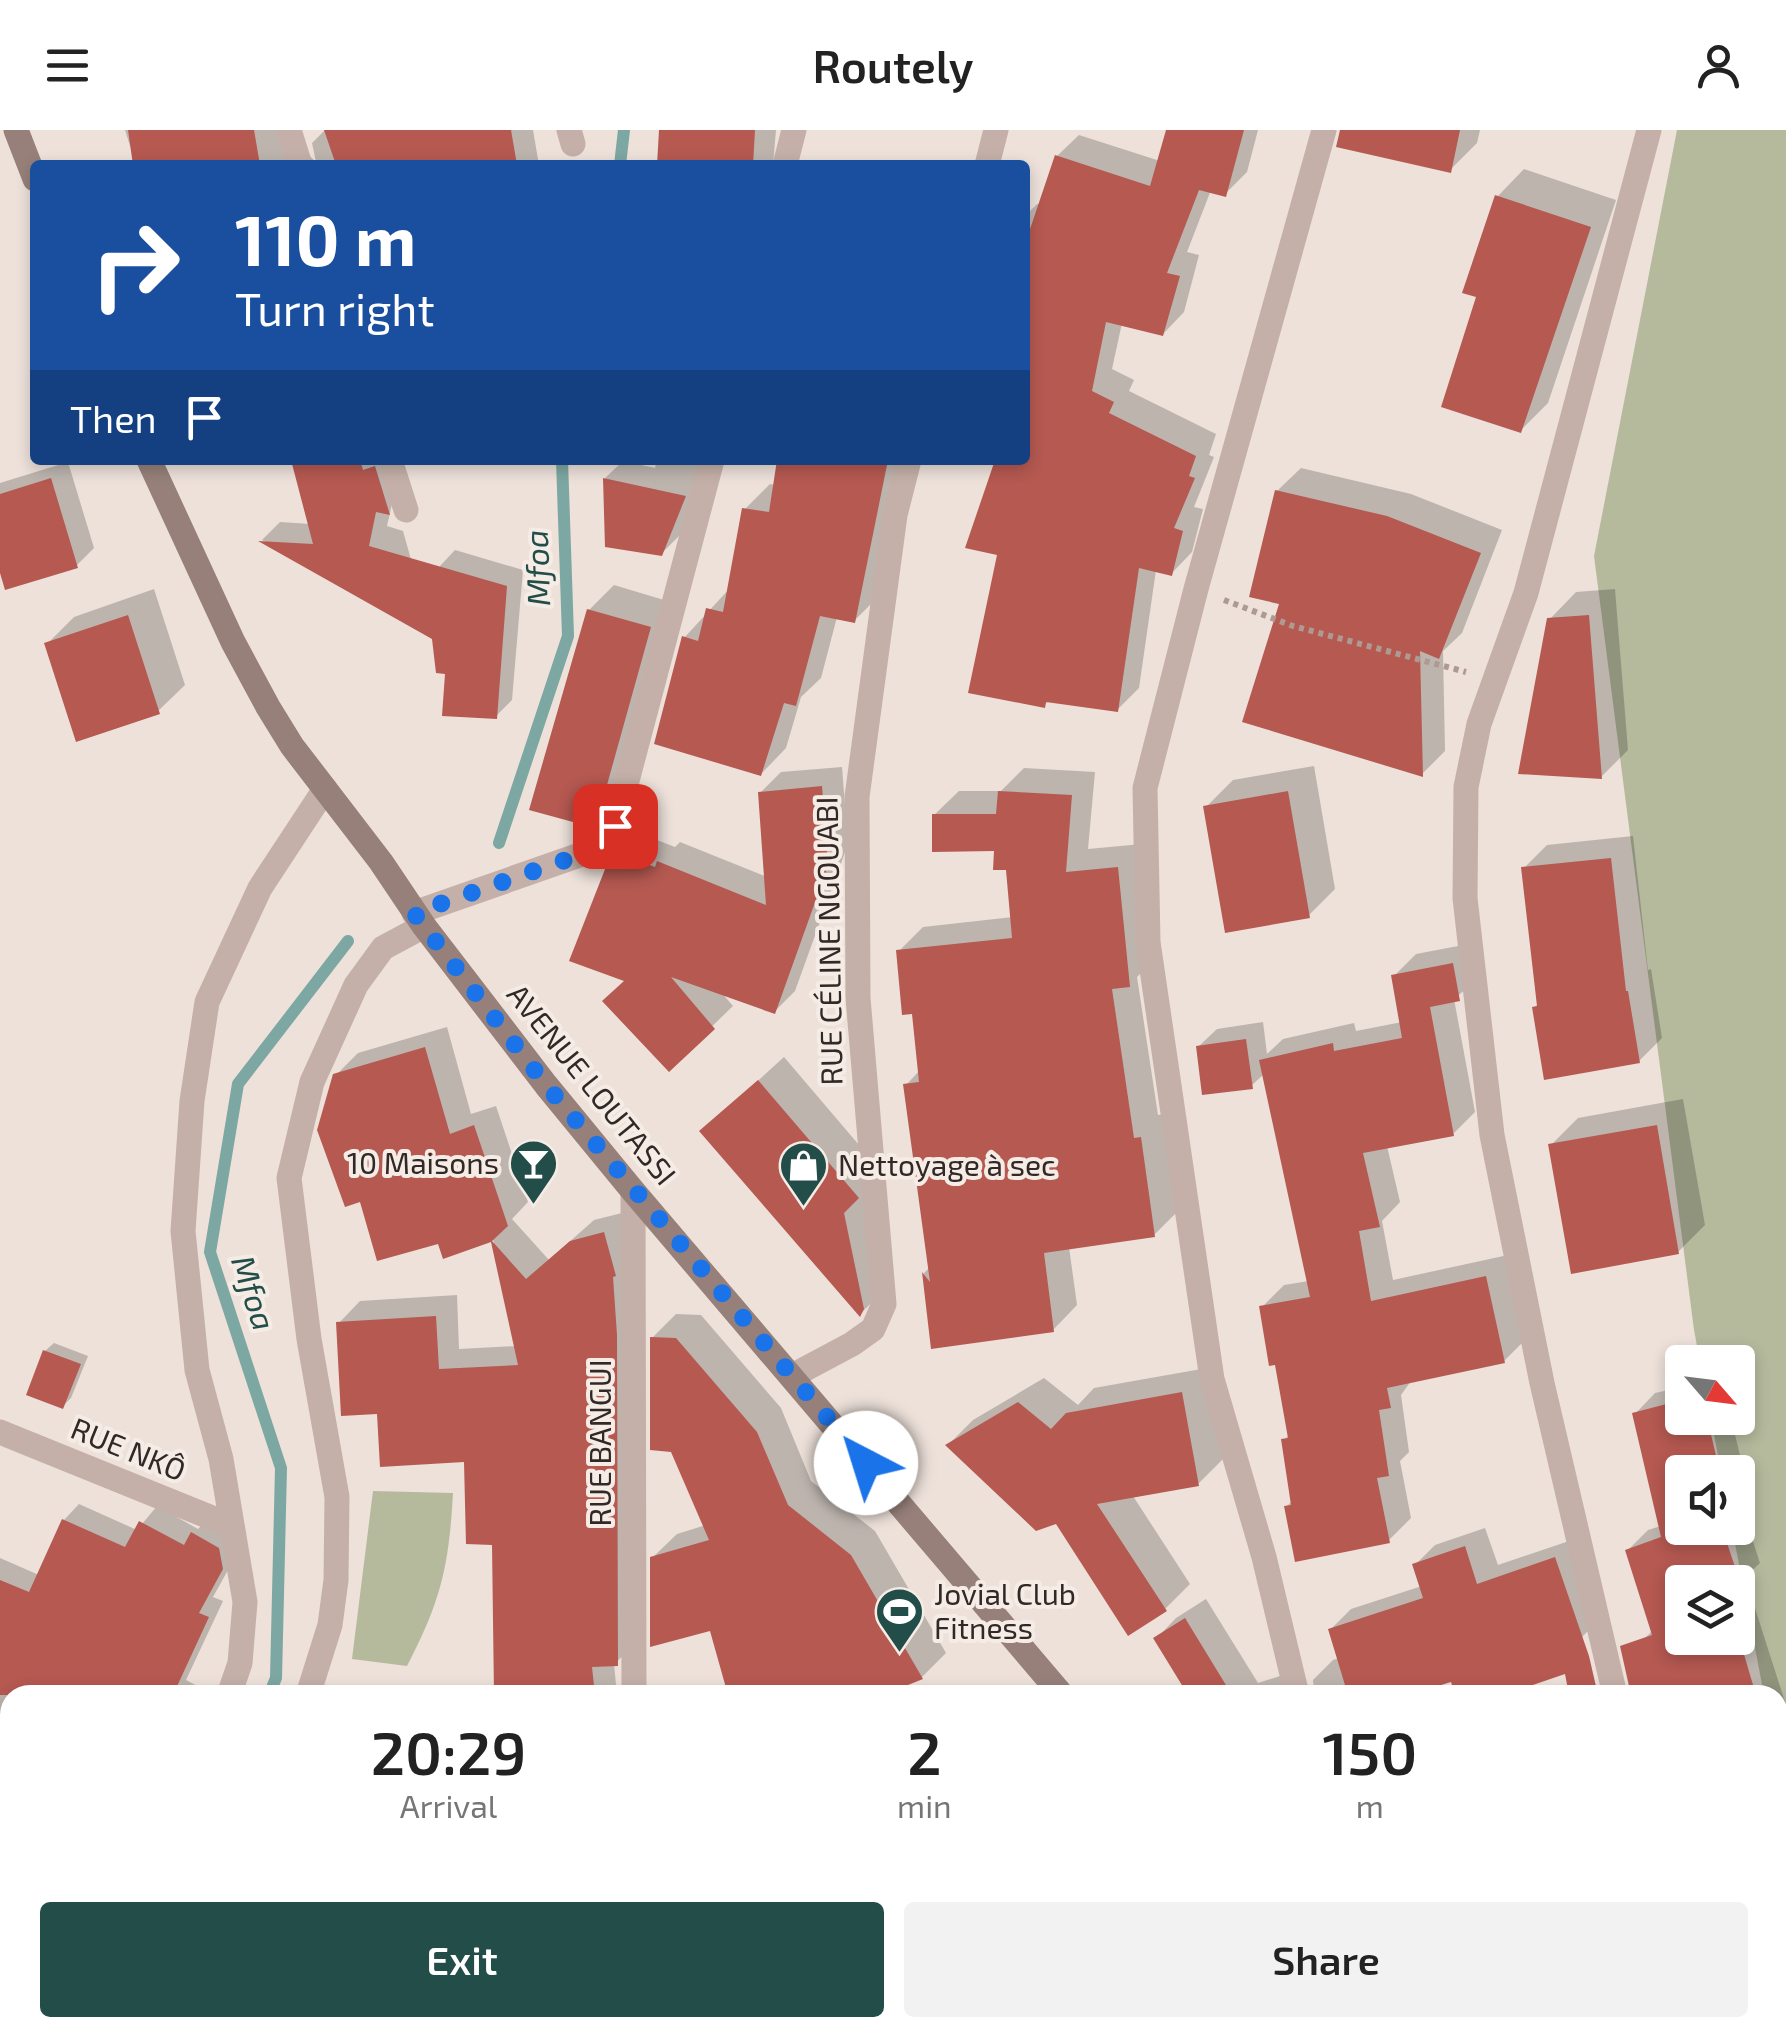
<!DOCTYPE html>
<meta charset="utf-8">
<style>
body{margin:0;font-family:"Exo 2",sans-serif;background:#f2f2f2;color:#222;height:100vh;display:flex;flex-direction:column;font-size:38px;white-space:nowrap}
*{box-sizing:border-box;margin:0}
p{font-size:32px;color:#767676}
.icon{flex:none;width:55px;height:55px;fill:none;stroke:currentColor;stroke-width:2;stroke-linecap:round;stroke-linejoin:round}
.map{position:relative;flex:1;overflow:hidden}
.drawer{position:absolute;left:0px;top:1555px;width:1788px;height:352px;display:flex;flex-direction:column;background:#fff;border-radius:30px 30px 0 0;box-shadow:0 5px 15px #0003}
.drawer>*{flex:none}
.guide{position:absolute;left:30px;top:30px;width:1000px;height:305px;border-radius:10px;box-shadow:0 5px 15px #0003;background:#1a4fa0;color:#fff;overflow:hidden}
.needle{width:65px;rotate:118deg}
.controls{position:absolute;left:1665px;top:1215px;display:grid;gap:20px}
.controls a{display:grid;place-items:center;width:90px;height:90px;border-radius:10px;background:#fff;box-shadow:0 5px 15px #0003;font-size:50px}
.pin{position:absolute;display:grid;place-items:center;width:85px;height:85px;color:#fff;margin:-42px;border-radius:20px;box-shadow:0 5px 15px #0006}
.me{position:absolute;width:110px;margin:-55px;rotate:320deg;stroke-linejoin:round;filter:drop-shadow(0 0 8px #0008)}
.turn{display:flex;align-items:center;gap:35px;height:210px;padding:0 40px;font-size:45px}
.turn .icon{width:130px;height:130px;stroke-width:2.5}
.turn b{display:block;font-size:70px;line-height:85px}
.then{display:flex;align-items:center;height:95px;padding:0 40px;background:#0003;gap:20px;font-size:38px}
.eta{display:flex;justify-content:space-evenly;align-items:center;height:170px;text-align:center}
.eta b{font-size:60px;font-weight:600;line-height:70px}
.action{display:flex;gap:20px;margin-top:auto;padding:20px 40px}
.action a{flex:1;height:115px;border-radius:10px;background:#234d49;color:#fff;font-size:40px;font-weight:600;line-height:115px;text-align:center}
.action a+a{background:#f2f2f2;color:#222}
header{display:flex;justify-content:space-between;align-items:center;height:130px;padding:0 40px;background:#fff;font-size:45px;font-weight:600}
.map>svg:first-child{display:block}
.green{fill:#b5ba9d}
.shadow{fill:#0003;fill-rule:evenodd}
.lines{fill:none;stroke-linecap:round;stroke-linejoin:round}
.stream{stroke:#7da7a2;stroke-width:12}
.building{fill:#b55951}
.path{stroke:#af9a93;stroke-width:6;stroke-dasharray:5 5;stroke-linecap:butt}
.minor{stroke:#c4b0a8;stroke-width:25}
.secondary{stroke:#97807a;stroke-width:25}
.route{stroke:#1a73e8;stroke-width:18;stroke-dasharray:0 32.4}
.labels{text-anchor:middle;stroke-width:8;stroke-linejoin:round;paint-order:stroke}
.street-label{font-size:30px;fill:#322927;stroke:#f6ece6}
.poi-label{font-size:30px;fill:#322927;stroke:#f6ece6;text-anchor:start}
.water-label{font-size:32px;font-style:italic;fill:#234d49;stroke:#f6ece6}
</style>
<header><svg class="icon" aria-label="menu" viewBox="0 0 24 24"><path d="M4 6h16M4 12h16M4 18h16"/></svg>Routely<svg class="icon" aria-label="person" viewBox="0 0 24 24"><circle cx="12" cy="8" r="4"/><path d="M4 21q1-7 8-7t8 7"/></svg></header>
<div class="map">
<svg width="1786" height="1907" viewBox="0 0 1786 1907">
<rect width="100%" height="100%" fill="#ede1da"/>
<!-- green -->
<path class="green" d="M1677,0H1786V1680L1778,1636V1565H1764L1732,1398H1738V1342H1721L1711,1288H1738V1232H1700L1694,1200L1594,426Z
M373,1361L453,1363C449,1436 441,1471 407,1536L352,1529Z"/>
<!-- shadow -->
<path class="shadow" d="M125,0H289L304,21L316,32L312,13L325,0H533L539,35H136Z
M662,0H776L773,35H660Z
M1169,0H1258L1247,42L1225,64L1211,60L1187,122L1199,125L1184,182L1163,204L1122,193L1112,239L1134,250L1129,261L1216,304L1209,325L1214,327L1194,377L1203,379L1192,422L1171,444L1156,440L1139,558L1117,580L1050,570L1044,575L1000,423L997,330H1025V86L1037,74L1041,75L1057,26L1079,5L1160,31Z
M1367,0H1480L1477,13L1450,40Z
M1524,39L1616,70L1548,273L1521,300L1479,165L1498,66Z
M294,330H384L394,365L387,396L403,401L423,472L404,490L262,410L280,392L311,394Z
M657,330H706L680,405L662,423L605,348L623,331L655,338Z
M779,330H907L880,465L855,490L837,487L821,548L801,567L786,618L761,644L684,508L730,458L745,379L770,354L776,355Z
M68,332L94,418L76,436L0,434V353Z
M1301,338L1411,364L1502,400L1462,503L1443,521L1445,621L1422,644L1282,472L1277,361Z
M455,420L523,440L512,570L496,586L446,474L440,436Z
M614,455L674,473L619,671L594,696L589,480Z
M154,459L185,555L158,581L47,514L74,487Z
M1615,459L1628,620L1601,647L1549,490L1576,462Z
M1314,636L1335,759L1308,786L1206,677L1233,650Z
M842,637L848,714L795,861L775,881L721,862L733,876L669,938L627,850L612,730L639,703L675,717L680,712L767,747L760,663L781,642Z
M1024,638L1095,642L1088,719L1142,714L1153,831L1137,847L1158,985L1165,984L1178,1081L1154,1105L1069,1117L1077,1175L1053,1200L934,1216L924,1143L930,1137L906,955L920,940L914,881L899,821L923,797L1013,787L1008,737L996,719L934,685L959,661H1001Z
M1633,706L1648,840L1651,839L1662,908L1639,931L1534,878L1539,873L1524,738L1547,715Z
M1474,813L1480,847L1454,869L1475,982L1453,1004L1387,1016L1400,1072L1382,1091L1393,1150L1508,1125L1526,1209L1504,1231L1411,1251L1401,1265L1409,1322L1400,1331L1411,1388L1389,1410L1286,1377L1293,1370L1284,1310L1290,1304L1277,1232L1262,1177L1284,1155L1309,1151L1264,944L1251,956L1199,916L1217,899L1263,892L1267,924L1283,909L1354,893L1356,901L1402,892L1394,846L1416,824Z
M447,897L471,984L496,976L528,1072L512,1089L549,1130L594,1090L626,1082L638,1512L614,1534L617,1565H497L494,1412L467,1329L380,1282L339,1193L360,1171L457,1165L459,1219L517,1216L493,1109L440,1110L336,945L358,923Z
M784,927L882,1042L885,1160L860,1184L703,1001Z
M1683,969L1705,1095L1678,1122L1551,1015L1578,988Z
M676,1184L701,1185L781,1278L811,1351L875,1401L946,1523L922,1547L878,1565H730L711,1498L652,1428L677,1404L706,1395L652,1208Z
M54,1213L88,1226L71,1268L63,1276L45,1221Z
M1207,1238L1223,1329L1198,1354L1133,1366L1190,1454L1165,1479L1057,1391L948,1315L973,1290L1044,1248L1078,1275L1094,1258Z
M1682,1257V1288H1731L1744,1342L1738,1349V1342H1682V1398H1738V1365L1760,1433L1745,1447L1786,1575V1636L1778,1642V1565H1661L1643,1510L1653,1500L1628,1420L1648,1400L1661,1396L1635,1284L1655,1263ZM1682,1452H1738V1508H1682Z
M79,1374L137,1400L157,1376L198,1399L209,1388L238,1422L213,1467L223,1471L186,1550L203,1559L199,1565H10V1711L0,1706V1428L39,1445L64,1390Z
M1485,1398L1498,1435L1575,1409L1602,1487L1582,1507L1401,1565H1191L1156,1509L1176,1488L1206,1469L1258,1553L1299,1540L1306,1557L1314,1559L1313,1550L1333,1530L1339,1528L1330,1500L1351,1479L1422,1456L1415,1435L1435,1415Z
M1565,1556L1568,1565H1544Z
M1778,1669L1786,1695V1876L1778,1879Z
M135,1898H270L267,1906L270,1907H134Z
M326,1898H647L649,1907H327Z
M925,1898H1196L1212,1907H941Z
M1596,1898H1772L1776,1907H1600Z"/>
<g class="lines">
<!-- stream -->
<path class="stream" d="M620,35L624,0
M499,713L568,506L562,330
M269,1565L276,1548L281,1338L210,1122L238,954L348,811
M16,1907L26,1898"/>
</g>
<!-- building -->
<path class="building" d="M128,0H254L260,35H133Z
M324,0H511L517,35H336Z
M659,0H755L753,35H657Z
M1166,0H1244L1226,67L1199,60L1167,143L1180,146L1163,206L1106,192L1092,261L1114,272L1109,283L1196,326L1189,346L1195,348L1174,398L1183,401L1172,446L1139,438L1118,582L1046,572L1045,578L968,563L997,425L965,418L995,330H1025V114L1055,25L1150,56Z
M1340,0H1460L1451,43L1336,17Z
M1495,65L1591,97L1521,303L1441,277L1476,167L1462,163Z
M291,330H360L363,340L375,336L390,385L376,382L369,416L507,456L497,589L442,586L445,544L436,543L432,509L258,411L313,414Z
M777,330H888L855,493L820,486L796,576L784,573L761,646L654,614L682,506L698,511L706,478L723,482L742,378L769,382Z
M51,348L78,438L5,460L0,443V364Z
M603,348L686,366L662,426L605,417Z
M1275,360L1387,386L1481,423L1439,529L1420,521L1423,647L1242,592L1279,474L1249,467Z
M587,479L651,497L595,698L529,680Z
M128,485L160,584L76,612L44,513Z
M1589,485L1602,649L1518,644L1547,488Z
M822,656L828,736L775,884L671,847L715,899L669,942L602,871L624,851L569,831L609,729L617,723L655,737L657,731L766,775L758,662Z
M998,661L1072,665L1066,742L1118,737L1130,857L1112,859L1134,1008L1141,1007L1155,1107L1044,1123L1054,1202L931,1219L922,1142L930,1152L903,954L919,952L912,884L902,885L896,820L1012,808L1006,740H993L994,721L932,722V684H996Z
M1288,661L1310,788L1225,803L1203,676Z
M1611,728L1626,861H1628L1640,933L1544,950L1532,877L1537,876L1521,737Z
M1453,833L1460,871L1430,877L1454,1006L1363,1023L1380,1097L1359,1101L1371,1171L1486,1146L1505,1233L1387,1258L1391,1278L1379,1280L1389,1346L1377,1348L1390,1413L1295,1432L1284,1376L1291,1375L1281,1309L1288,1308L1275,1235L1269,1236L1259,1176L1310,1167L1259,930L1333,913L1334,921L1402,908L1391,845Z
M1246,909L1253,959L1202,965L1196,916Z
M425,917L450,1004L474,995L508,1096L492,1111L526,1149L570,1111L604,1102L616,1146L613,1147L617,1205L618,1536L592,1537L595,1565H494L492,1415L466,1414L464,1332L380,1337L377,1284L341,1286L336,1192L436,1186L439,1239L518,1235L491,1112L443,1129L438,1114L377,1131L360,1072L345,1077L317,1000L333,944Z
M758,950L859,1068L844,1083L864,1179L860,1187L699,1001Z
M1657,995L1679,1124L1571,1144L1548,1014Z
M650,1207L676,1208L757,1302L788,1375L851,1425L923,1549L883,1565H728L710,1501L650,1517V1427L709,1410L671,1322L650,1320Z
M43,1220L81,1234L63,1279L26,1265Z
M1182,1262L1199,1356L1097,1374L1167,1481L1128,1506L1056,1394L1036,1401L945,1315L1018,1272L1051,1299L1066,1283Z
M1682,1270V1288H1707L1720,1342H1682V1398H1722L1741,1455L1682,1452V1508H1738V1504L1756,1565H1631L1620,1516L1652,1505L1625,1420L1661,1407L1632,1283Z
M62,1389L125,1417L139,1391L184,1415L191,1402L219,1418L223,1439L199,1483L209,1487L173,1565H0V1450L29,1462Z
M1465,1416L1477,1454L1555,1427L1589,1526L1598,1565H1569L1565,1544L1503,1565H1455L1451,1552L1409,1565H1348L1328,1499L1423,1468L1412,1434Z
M1185,1488L1232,1565H1188L1153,1508Z"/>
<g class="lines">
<!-- path -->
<path class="path" d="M1224,470L1293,496L1466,542"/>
<!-- minor -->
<path class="minor" d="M289,0L300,35
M569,0L573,14
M785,35L794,0
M987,35L996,0
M390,330L406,380
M414,783L594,720L608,709L615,696L712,330
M633,1061L634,1565
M792,1246L852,1214L873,1199L884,1174L858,868L857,667L895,385L909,330
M0,1302L232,1396
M229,1565L240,1533L245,1472L221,1329L197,1240L183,1101L192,971L207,872L260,758L325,659
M308,1565L330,1495L336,1450L337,1367L309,1209L289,1048L312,952L356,855L383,818L424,796
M1297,1565L1264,1427L1212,1249L1148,812L1145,658L1196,459L1324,0
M1615,1565L1542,1253L1492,1005L1465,768L1466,657L1479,594L1526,463L1649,0
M0,1855L10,1847
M646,1898L647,1907
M818,1898L834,1907
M1758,1898L1762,1907
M101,1907L113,1898
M288,1907L289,1898"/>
<!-- secondary -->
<path class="secondary" d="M16,0L35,49
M149,330L233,512L268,577L292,616L381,732L424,796L546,955L633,1061L1062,1565
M1340,1898L1348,1907"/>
</g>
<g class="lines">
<!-- route -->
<path class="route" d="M615,696L608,709L594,720L414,783L546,955L866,1333"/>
</g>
<!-- icons -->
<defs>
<symbol id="bar-pin" viewBox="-11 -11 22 30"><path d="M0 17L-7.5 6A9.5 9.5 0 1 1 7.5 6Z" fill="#234d49" stroke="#f6ece6"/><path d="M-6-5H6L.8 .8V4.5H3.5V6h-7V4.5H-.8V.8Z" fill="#fff"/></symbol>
<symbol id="shop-pin" viewBox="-11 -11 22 30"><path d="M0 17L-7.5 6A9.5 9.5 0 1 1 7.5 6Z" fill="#234d49" stroke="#f6ece6"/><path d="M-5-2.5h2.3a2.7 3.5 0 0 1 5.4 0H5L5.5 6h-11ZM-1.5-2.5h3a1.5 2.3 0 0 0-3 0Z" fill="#fff"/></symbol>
<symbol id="stadium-pin" viewBox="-11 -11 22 30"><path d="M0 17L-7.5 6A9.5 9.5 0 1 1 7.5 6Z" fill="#234d49" stroke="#f6ece6"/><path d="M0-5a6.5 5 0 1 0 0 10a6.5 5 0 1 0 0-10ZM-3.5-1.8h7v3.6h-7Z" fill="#fff"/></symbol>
</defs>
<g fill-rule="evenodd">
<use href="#bar-pin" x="506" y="1006" width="55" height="75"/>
<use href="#shop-pin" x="776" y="1008" width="55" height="75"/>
<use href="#stadium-pin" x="872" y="1454" width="55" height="75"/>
</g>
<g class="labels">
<!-- street labels -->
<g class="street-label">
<text transform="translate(830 811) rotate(-91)" y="10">RUE CÉLINE NGOUABI</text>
<text transform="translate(591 955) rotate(51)" y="10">AVENUE LOUTASSI</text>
<text transform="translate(601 1313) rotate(-90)" y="10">RUE BANGUI</text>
<text transform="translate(128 1320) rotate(22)" y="10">RUE NKÔ</text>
</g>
<!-- poi labels -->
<g class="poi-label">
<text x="499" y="1044" text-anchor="end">10 Maisons</text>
<text x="838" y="1046">Nettoyage à sec</text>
<text x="934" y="1475">Jovial Club<tspan x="934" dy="34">Fitness</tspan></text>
</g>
<!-- water labels -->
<g class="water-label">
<text transform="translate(538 438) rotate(-92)" y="11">Mfoa</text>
<text transform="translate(253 1163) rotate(72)" y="11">Mfoa</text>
</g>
</g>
</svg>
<div class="controls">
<a><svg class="needle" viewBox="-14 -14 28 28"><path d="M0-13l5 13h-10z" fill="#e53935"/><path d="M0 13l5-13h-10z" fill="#767676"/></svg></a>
<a><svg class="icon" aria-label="sound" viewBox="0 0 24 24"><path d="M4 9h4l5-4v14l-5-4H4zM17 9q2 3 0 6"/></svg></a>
<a><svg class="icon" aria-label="layers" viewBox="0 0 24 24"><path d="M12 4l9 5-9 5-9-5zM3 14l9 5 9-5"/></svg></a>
</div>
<div class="pin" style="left:615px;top:696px;background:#d93025"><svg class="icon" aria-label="arrive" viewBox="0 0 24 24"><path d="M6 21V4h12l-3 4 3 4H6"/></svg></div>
<svg class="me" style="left:866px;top:1333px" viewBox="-20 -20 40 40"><circle r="19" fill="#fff"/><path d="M0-13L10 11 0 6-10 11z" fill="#1a73e8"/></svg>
<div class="guide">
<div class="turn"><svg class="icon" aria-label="right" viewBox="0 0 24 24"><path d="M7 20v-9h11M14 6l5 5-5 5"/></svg><div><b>110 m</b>Turn right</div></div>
<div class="then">Then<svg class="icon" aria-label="arrive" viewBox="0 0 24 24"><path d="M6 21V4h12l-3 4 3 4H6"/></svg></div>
</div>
<section class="drawer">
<div class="eta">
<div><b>20:29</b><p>Arrival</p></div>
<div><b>2</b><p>min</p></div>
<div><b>150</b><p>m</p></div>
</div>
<div class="action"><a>Exit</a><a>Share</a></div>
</section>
</div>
